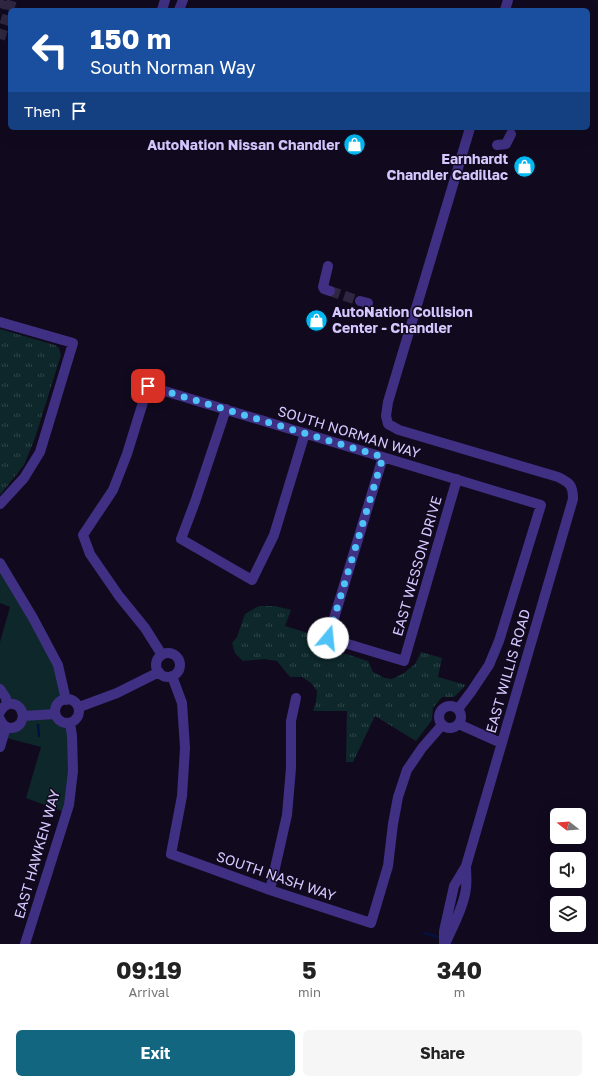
<!DOCTYPE html>
<style>
body{margin:0;font-family:"Golos Text",sans-serif;background:#f6f6f6;color:#222;height:100vh;display:flex;flex-direction:column;font-size:15px;white-space:nowrap}
*{box-sizing:border-box;margin:0}
p{font-size:13px;color:#767676}
.icon{flex:none;width:22px;height:22px;fill:none;stroke:currentColor;stroke-width:2;stroke-linecap:round;stroke-linejoin:round}
.map{position:relative;height:944px;overflow:hidden}
.drawer{display:flex;flex-direction:column;background:#fff;flex:1}
.drawer>*{flex:none}
.top-card{position:absolute;left:8px;top:8px;width:582px;height:122px;border-radius:6px;box-shadow:0 4px 16px #0002;background:#1a4fa0;color:#fff;overflow:hidden}
.needle{width:26px;rotate:287deg}
.controls{position:absolute;left:550px;top:808px;display:grid;gap:8px}
.controls a{display:grid;place-items:center;width:36px;height:36px;border-radius:6px;background:#fff;box-shadow:0 4px 16px #0002;font-size:20px}
.pin{position:absolute;display:grid;place-items:center;width:34px;height:34px;color:#fff;margin:-17px;border-radius:8px;box-shadow:0 2px 6px #0006}
.me{position:absolute;width:44px;margin:-22px;rotate:17deg;stroke-linejoin:round;filter:drop-shadow(0 0 3px #0008)}
.turn{display:flex;align-items:center;gap:14px;height:84px;padding:0 16px;font-size:18px}
.turn .icon{width:52px;height:52px;stroke-width:2.5}
.turn b{display:block;font-size:28px;line-height:34px}
.then{display:flex;align-items:center;height:38px;padding:0 16px;background:#0003;gap:8px;font-size:15px}
.eta{display:flex;justify-content:space-evenly;align-items:center;height:68px;text-align:center}
.eta b{font-size:24px;font-weight:700;line-height:28px}
.primary-button{display:flex;gap:8px;margin-top:auto;padding:8px 16px}
.primary-button a{flex:1;height:46px;border-radius:6px;background:#136680;color:#fff;font-size:16px;font-weight:700;line-height:46px;text-align:center}
.primary-button a+a{background:#f6f6f6;color:#222}
.map>svg:first-child{display:block}
.green{fill:#0d272a}
.park{fill:url(#park-tufts)}
.lines{fill:none;stroke-linecap:round;stroke-linejoin:round}
.stream{stroke:#04113e;stroke-width:2.5}
.minor-tunnel{stroke:#2f2641;stroke-width:10;stroke-dasharray:10 5;stroke-linecap:butt}
.minor{stroke:#3f3083;stroke-width:10}
.route{stroke:#4fc3f7;stroke-width:7;stroke-dasharray:0 12.6}
.labels{text-anchor:middle;stroke-width:3;stroke-linejoin:round;paint-order:stroke}
.poi-label{font-size:14px;font-weight:bold;fill:#d6c8ff;stroke:#110a1f;text-anchor:end}
.street-label{font-size:14px;fill:#d6c8ff;stroke:#110a1f}
</style>
<div class="map">
<svg width="598" height="944" viewBox="0 0 598 944">
<defs>
<pattern id="park-tufts" width="24" height="20" patternUnits="userSpaceOnUse"><rect width="24" height="20" fill="#0d272a"/><path d="M3 7l-1-3M5 7V3M7 7l1-3M15 17l-1-3M17 17v-4M19 17l1-3" fill="none" stroke="#30454a"/></pattern>
</defs>
<rect width="100%" height="100%" fill="#110a1f"/>
<!-- green -->
<path class="green" d="M0,563L58,665L62,701C50,709 55,724 70,723L67,813L26,798L41,747L3,737L22,720L0,689V642L10,607L0,603Z"/>
<!-- park -->
<path class="park" d="M0,329L55,345L59,348L61,355L35,438L24,465L0,495Z
M259,606H275L291,610L285,626L317,636L321,638L326,648L335,654H346L368,661L373,672L385,678L392,679L404,673L415,664L421,652L442,658L438,677L466,685L454,697H442L433,708L432,720L416,741L375,716L353,762H346L347,711H313L316,702L317,691L311,683L302,677H290L277,661L265,659L243,661L235,653L232,643L237,637L245,614Z"/>
<g class="lines">
<!-- stream -->
<path class="stream" d="M38,725L39,736
M424,933L438,937
M453,944H454"/>
<!-- minor-tunnel -->
<path class="minor-tunnel" d="M0,8L3,0
M0,39L12,0
M330,291L360,301"/>
<!-- minor -->
<path class="minor" d="M162,10L165,0
M179,10L183,0
M505,10L508,0
M497,145L506,144L511,134
M328,266L323,287L324,289L330,291
M360,301L368,303
M0,322L73,343L40,452L24,478L0,504
M226,409L195,502L181,539L252,580L274,535L305,433
M383,457L328,638L404,661L457,479
M0,563L33,618L58,665L66,700
M156 665a12 12 0 1 1 24 0a12 12 0 1 1-24 0Z
M162,655L145,628L119,596L90,554L83,535L113,490L127,454L148,386L541,505L499,641L489,665L471,692L458,709
M172,676L182,703L185,748L182,796L171,854L270,890L371,923L388,866L393,824L398,797L407,770L422,748L442,725
M0,689L6,698L7,705
M55 711a12 12 0 1 1 24 0a12 12 0 1 1-24 0Z
M439 717a11 11 0 1 1 22 0a11 11 0 1 1-22 0Z
M78,706H82L117,693L159,672
M0,712C2,708 4,705 9,704C25,702 28,726 12,728C6,728 2,724 0,719
M23,716L55,714
M459,723L463,726L501,743
M0,747L6,727
M270,890L287,815L291,768V721L296,698
M446,942C453,926 464,906 466,888C467,881 466,873 466,866
M25,944L69,805L73,771L72,736L70,723
M444,944V931L454,886L466,866L573,499C573,485 570,483 558,477L399,430L388,424L386,416L388,402L470,128"/>
</g>
<g class="lines">
<!-- route -->
<path class="route" d="M148,386L383,457L328,638"/>
</g>
<!-- icons -->
<defs>
<symbol id="shop-disc" viewBox="-11 -11 22 22"><circle r="9.5" fill="#00b9f3" stroke="#110a1f"/><path d="M-5-2.5h2.3a2.7 3.5 0 0 1 5.4 0H5L5.5 6h-11ZM-1.5-2.5h3a1.5 2.3 0 0 0-3 0Z" fill="#fff"/></symbol>
</defs>
<g fill-rule="evenodd">
<use href="#shop-disc" x="342" y="132" width="25" height="25"/>
<use href="#shop-disc" x="512" y="154" width="25" height="25"/>
<use href="#shop-disc" x="304" y="308" width="25" height="25"/>
</g>
<g class="labels">
<!-- poi labels -->
<g class="poi-label">
<text x="340" y="150">AutoNation Nissan Chandler</text>
<text x="508" y="164">Earnhardt<tspan x="508" dy="16">Chandler Cadillac</tspan></text>
<text x="332" y="317" text-anchor="start">AutoNation Collision<tspan x="332" dy="16">Center - Chandler</tspan></text>
</g>
<!-- street labels -->
<g class="street-label">
<text transform="translate(349 432) rotate(17)" y="5">SOUTH NORMAN WAY</text>
<text transform="translate(417 566) rotate(-74)" y="5">EAST WESSON DRIVE</text>
<text transform="translate(508 671) rotate(-74)" y="5">EAST WILLIS ROAD</text>
<text transform="translate(37 854) rotate(-74)" y="5">EAST HAWKEN WAY</text>
<text transform="translate(276 876) rotate(19)" y="5">SOUTH NASH WAY</text>
</g>
</g>
</svg>
<div class="controls">
<a><svg class="needle" viewBox="-14 -14 28 28"><path d="M0-13l5 13h-10z" fill="#e53935"/><path d="M0 13l5-13h-10z" fill="#767676"/></svg></a>
<a><svg class="icon" aria-label="sound" viewBox="0 0 24 24"><path d="M4 9h4l5-4v14l-5-4H4zM17 9q2 3 0 6"/></svg></a>
<a><svg class="icon" aria-label="layers" viewBox="0 0 24 24"><path d="M12 4l9 5-9 5-9-5zM3 14l9 5 9-5"/></svg></a>
</div>
<div class="pin" style="left:148px;top:386px;background:#d93025"><svg class="icon" aria-label="arrive" viewBox="0 0 24 24"><path d="M6 21V4h12l-3 4 3 4H6"/></svg></div>
<svg class="me" style="left:328px;top:638px" viewBox="-20 -20 40 40"><circle r="19" fill="#fff"/><path d="M0-13L10 11 0 6-10 11z" fill="#4fc3f7"/></svg>
<div class="top-card">
<div class="turn"><svg class="icon" aria-label="left" viewBox="0 0 24 24"><path d="M17 20v-9H6M10 6l-5 5 5 5"/></svg><div><b>150 m</b>South Norman Way</div></div>
<div class="then">Then<svg class="icon" aria-label="arrive" viewBox="0 0 24 24"><path d="M6 21V4h12l-3 4 3 4H6"/></svg></div>
</div>
</div>
<section class="drawer">
<div class="eta">
<div><b>09:19</b><p>Arrival</p></div>
<div><b>5</b><p>min</p></div>
<div><b>340</b><p>m</p></div>
</div>
<div class="primary-button"><a>Exit</a><a>Share</a></div>
</section>
